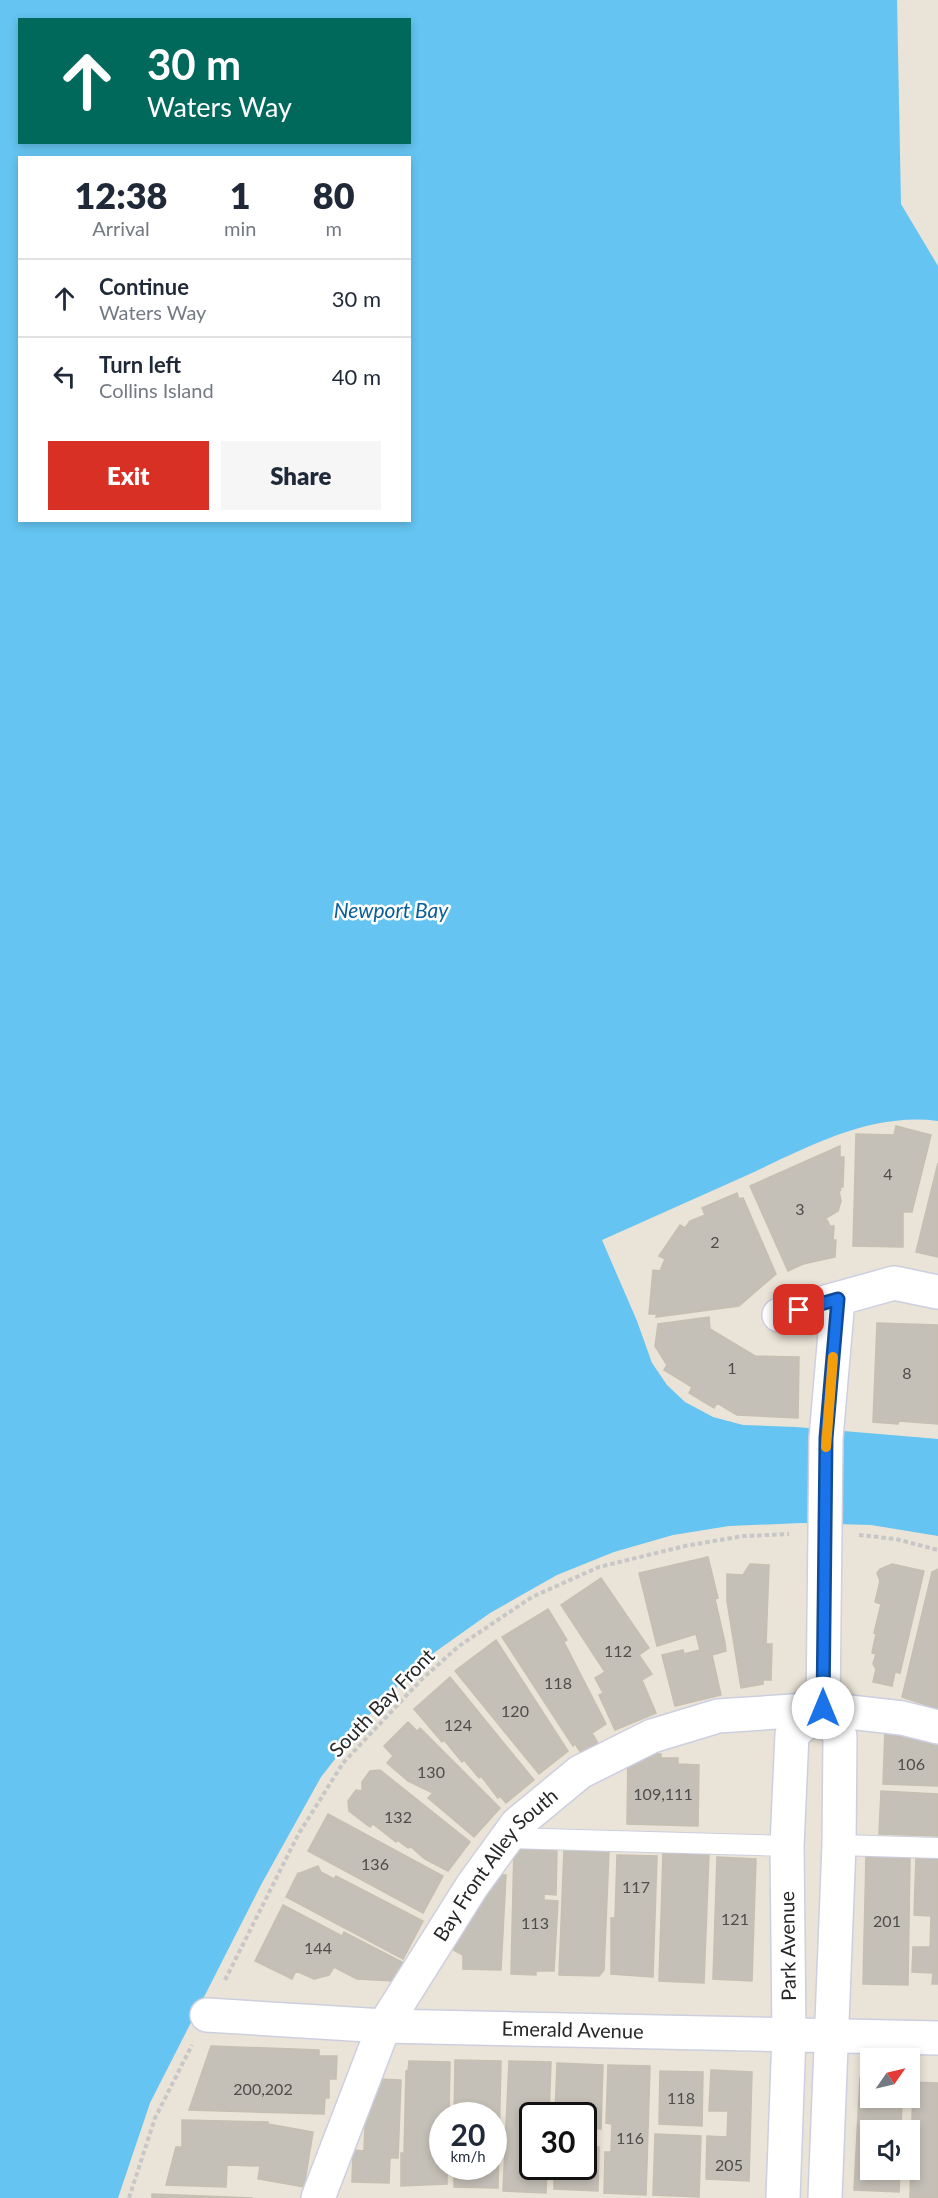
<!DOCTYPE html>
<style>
body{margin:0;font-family:Lato,sans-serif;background:#f6f6f7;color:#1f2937;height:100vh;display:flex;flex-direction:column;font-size:22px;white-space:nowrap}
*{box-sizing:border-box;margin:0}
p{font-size:20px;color:#747a83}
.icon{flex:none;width:33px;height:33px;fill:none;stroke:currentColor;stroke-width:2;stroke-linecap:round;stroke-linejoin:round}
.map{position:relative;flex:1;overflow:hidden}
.panel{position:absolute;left:18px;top:156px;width:393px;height:366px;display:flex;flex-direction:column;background:#fff;border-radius:0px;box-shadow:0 3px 9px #0003}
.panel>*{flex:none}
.hud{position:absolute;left:18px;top:18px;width:393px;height:126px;border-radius:0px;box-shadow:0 3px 9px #0003;background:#00695c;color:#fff;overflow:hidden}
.needle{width:39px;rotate:56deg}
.buttons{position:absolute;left:860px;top:2048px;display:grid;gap:12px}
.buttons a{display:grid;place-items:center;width:60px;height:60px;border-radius:0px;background:#fff;box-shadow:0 3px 9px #0003;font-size:30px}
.speed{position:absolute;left:429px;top:2102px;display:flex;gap:12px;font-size:30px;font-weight:700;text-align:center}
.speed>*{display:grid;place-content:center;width:78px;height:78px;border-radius:50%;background:#fff;box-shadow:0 3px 9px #0003;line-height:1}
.speed small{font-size:15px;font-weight:400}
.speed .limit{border:3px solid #111;border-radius:9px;background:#fff;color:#111}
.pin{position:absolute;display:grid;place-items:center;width:51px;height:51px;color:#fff;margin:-26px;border-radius:12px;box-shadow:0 3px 9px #0006}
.me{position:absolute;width:66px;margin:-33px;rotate:0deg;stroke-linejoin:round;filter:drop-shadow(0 0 4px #0008)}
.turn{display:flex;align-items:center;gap:21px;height:126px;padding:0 30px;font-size:27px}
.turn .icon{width:78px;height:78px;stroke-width:2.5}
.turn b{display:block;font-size:42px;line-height:51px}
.eta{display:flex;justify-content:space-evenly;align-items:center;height:102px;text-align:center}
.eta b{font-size:36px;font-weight:800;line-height:42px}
.action{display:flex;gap:12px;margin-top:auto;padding:12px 30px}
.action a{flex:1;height:69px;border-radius:0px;background:#d93025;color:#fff;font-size:24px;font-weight:800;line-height:69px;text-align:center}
.action a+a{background:#f6f6f7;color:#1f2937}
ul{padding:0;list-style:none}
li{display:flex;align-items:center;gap:18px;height:78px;padding:0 30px;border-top:2px solid #e0e1e3}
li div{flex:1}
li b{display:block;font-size:22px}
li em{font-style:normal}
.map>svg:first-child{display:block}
.water{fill:#65c4f1;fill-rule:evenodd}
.building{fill:#c5c0b7;stroke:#c5bfb1;stroke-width:1.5}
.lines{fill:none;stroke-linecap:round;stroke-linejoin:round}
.lane-casing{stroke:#cdcfe1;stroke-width:22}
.street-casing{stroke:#cdcfe1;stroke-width:36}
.secondary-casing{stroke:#cdcfe1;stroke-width:36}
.path{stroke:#c7c7c7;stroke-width:4;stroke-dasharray:4.5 3;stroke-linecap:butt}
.lane{stroke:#fff;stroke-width:20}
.street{stroke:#fff;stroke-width:33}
.secondary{stroke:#fff;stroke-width:33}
.route-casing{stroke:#114b97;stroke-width:15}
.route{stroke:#1a73e8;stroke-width:10}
.slow{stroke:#f59e0b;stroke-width:10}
.labels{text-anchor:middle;stroke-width:5;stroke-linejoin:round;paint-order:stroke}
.number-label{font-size:16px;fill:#4e4d4b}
.street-label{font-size:20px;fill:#272727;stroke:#fff}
.water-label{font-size:21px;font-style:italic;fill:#095f99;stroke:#fff}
</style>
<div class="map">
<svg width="938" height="2198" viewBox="0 0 938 2198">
<rect width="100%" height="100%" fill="#eae3d7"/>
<!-- water -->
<path class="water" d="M0,0H897L901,204L938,266V1121C868,1112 805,1149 743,1177C696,1198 649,1219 602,1240L637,1321L652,1363L667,1385L685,1402L713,1417L743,1425L796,1427L938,1439V1536L871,1525L802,1523L729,1526L673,1535L614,1552L557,1575L490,1613L428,1657L375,1708L321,1777L262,1883L150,2103L118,2198H0ZM20,20H410V142H20ZM20,158H410V520H20Z"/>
<!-- building -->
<path class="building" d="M896,1126L931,1135L912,1212H903V1247L853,1246L856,1134L894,1135Z
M840,1146V1157H844L843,1187H840L841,1190L839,1191L841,1201L838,1211L826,1218L830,1226H834L833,1240H836L835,1257L803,1264L788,1271L750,1186Z
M938,1163V1257L916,1252Z
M737,1193L739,1199L743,1198L776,1274L739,1306L656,1317L657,1314H649L653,1270L660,1271L665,1259L659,1256L680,1225L685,1228L690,1221L705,1215L702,1208Z
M709,1317L710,1329L755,1356L799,1357L798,1418L737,1415L717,1403L714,1408L689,1393L692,1387L664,1370L667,1365L655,1346L658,1324Z
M877,1323L938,1325V1424L899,1421L898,1424L873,1422Z
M708,1557L718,1598L715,1599L725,1643L726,1651L712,1655L721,1695L675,1706L662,1655L683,1650L684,1654L700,1650L696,1634L657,1646L639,1573Z
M750,1564L769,1565L766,1644H772L771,1680H763V1684L741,1688L727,1601V1574L743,1575Z
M892,1564L924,1571L900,1673L895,1672L892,1686L873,1682L876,1669L873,1664L876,1654L872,1653L876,1634L874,1633L881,1604L875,1602L880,1581L877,1573L880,1569Z
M938,1569V1709L902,1697L932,1572Z
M601,1578L649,1648L639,1655L652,1674L642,1680L656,1713L615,1730L599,1695L603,1693L595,1678L605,1672L561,1605Z
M548,1609L567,1640L564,1642L606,1724L592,1733L599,1745L583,1756L575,1744L573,1746L502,1637Z
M496,1640L568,1751L539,1774L455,1671Z
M450,1677L534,1780L506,1803L500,1796L498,1798L481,1776L479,1778L464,1760L462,1762L444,1740L442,1742L414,1709Z
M408,1722L417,1731L420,1728L500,1808L474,1837L428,1798L433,1793L408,1781L387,1763L393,1756L384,1746Z
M885,1728L933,1737L932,1743H938V1786L883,1784Z
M628,1753L661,1754V1758H678V1764L699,1765L698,1826L627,1824Z
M380,1770L470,1842L448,1871L425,1859L411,1847L408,1848L397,1840L396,1842L373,1824L370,1827L349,1811L348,1801L356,1790L362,1791V1782L370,1771Z
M881,1791L938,1794V1836L879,1834Z
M328,1814L443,1876L423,1913L308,1851Z
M514,1847L557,1848L556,1895L544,1894V1900L558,1901L554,1971H536V1975L511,1974Z
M564,1849L609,1851L604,1970L599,1976L559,1975Z
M663,1853L709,1854L704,1983L659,1981Z
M617,1855L657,1856L653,1977L611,1974V1918H615Z
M866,1856L910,1857L908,1985L863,1984Z
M717,1857L756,1859L752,1981L713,1979Z
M916,1857L938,1858V1984H932L933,1973L912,1972L913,1947H930L931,1916L914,1915Z
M318,1866L321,1872L334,1879L336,1876L423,1921L403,1959L286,1897L298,1873L300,1874V1873Z
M501,1873V1875H506L501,1970L463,1969V1955L446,1946Z
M283,1905L342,1936L344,1932L404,1963L395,1981L357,1979L334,1967L329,1975L314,1979L296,1971L292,1979L255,1961Z
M211,2046L319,2050V2056H337L336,2079H329V2098H325L324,2114L189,2110Z
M455,2060L501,2061L498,2188L454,2187V2166H494V2115H454Z
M409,2061L450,2062L449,2115H442V2166H447V2184L401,2186V2153H404L406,2071H408Z
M509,2061L551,2062L549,2115H532V2166H547L546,2193L503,2191Z
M557,2063L603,2065L601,2129L584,2128V2115H555Z
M608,2065L650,2066L646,2195L604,2193L605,2152H611L612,2124L606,2123Z
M711,2070L752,2072L749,2181L706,2179L707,2136L727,2137L728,2111H709Z
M660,2071L703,2072L702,2126L659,2124Z
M860,2078H870V2097H902L901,2130H870V2169H900L899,2192L854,2190Z
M374,2079L401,2080L398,2158H390L389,2183L352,2182L353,2150L364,2151L366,2101H374Z
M913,2082L938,2083V2198H910Z
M182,2120L268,2122V2124L313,2132L304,2187L258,2179L260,2166L227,2165L226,2187L166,2185L176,2147H182Z
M584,2133H586V2147H599L598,2191L554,2189V2166H584Z
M655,2134L701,2136L699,2197L653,2195Z
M152,2194L253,2198H152Z"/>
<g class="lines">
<defs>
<path id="lane" d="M506,1838L787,1846
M839,1845L938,1848"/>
<g id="street">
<path d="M779,1315L894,1283L938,1292"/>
<path d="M823,1709L826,1438L838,1299"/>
<path id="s1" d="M207,2015L384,2026L938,2038"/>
<path id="s2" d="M318,2198L384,2026L472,1886L517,1824L580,1772L652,1736L718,1716L823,1709L902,1718L938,1727"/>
</g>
<path id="secondary" d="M783,2198L789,2035L787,1846L792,1734L823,1709L840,1736L839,1845L825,2198"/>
</defs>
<!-- lane casing -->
<use href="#lane" class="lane-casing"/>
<!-- street casing -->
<use href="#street" class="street-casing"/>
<!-- secondary casing -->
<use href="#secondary" class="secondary-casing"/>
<!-- path -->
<path class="path" d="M859,1535L896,1539L938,1550
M225,1980L298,1835L343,1763L421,1680L459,1646L532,1597L599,1567L685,1546L744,1536L789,1534
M129,2198L155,2118L192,2045"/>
<!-- lane -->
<use href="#lane" class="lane"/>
<!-- street -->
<use href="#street" class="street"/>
<!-- secondary -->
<use href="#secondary" class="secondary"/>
</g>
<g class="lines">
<defs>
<path id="route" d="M799,1310L838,1299L826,1438L823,1708"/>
</defs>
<!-- route casing -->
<use href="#route" class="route-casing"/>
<!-- route -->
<use href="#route" class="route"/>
<!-- slow -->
<path class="slow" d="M826,1447L833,1357"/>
</g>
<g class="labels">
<!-- number labels -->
<g class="number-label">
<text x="888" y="1180">4</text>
<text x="800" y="1215">3</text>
<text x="715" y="1248">2</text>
<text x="732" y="1374">1</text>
<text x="907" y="1379">8</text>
<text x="618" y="1657">112</text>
<text x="558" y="1689">118</text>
<text x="515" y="1717">120</text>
<text x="458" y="1731">124</text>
<text x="911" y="1770">106</text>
<text x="431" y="1778">130</text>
<text x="663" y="1800">109,111</text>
<text x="398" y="1823">132</text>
<text x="375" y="1870">136</text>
<text x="636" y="1893">117</text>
<text x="735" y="1925">121</text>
<text x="887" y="1927">201</text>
<text x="535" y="1929">113</text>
<text x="318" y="1954">144</text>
<text x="263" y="2095">200,202</text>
<text x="681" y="2104">118</text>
<text x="630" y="2144">116</text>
<text x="729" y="2171">205</text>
</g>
<!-- street labels -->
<g class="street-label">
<text transform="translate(382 1703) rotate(-46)" y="7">South Bay Front</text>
<text dy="7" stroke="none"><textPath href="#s2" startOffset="381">Bay Front Alley South</textPath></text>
<text transform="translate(788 1946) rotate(-91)" y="7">Park Avenue</text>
<text dy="7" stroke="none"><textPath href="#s1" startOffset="366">Emerald Avenue</textPath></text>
</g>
<!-- water labels -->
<g class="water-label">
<text x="391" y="918">Newport Bay</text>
</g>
</g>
</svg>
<div class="buttons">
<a><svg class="needle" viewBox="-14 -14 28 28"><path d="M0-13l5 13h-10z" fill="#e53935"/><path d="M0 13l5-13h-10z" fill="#747a83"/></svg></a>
<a><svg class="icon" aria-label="sound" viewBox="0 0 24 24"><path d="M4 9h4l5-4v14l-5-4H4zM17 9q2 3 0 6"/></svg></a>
</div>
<div class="speed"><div>20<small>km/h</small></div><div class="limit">30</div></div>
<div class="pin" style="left:799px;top:1310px;background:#d93025"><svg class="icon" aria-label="arrive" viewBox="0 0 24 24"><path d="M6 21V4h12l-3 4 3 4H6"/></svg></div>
<svg class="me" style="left:823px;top:1708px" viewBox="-20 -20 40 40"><circle r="19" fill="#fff"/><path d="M0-13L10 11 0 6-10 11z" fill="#1a73e8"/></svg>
<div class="hud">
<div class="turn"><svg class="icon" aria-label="ahead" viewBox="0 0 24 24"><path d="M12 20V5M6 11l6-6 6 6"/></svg><div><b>30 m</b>Waters Way</div></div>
</div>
<section class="panel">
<div class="eta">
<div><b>12:38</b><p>Arrival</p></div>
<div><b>1</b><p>min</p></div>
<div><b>80</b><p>m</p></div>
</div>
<ul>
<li><svg class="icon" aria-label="ahead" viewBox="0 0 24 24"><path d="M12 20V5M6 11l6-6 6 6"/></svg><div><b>Continue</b><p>Waters Way</p></div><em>30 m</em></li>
<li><svg class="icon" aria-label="left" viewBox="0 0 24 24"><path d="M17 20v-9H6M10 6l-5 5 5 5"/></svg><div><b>Turn left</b><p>Collins Island</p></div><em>40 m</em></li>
</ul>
<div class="action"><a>Exit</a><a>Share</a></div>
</section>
</div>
